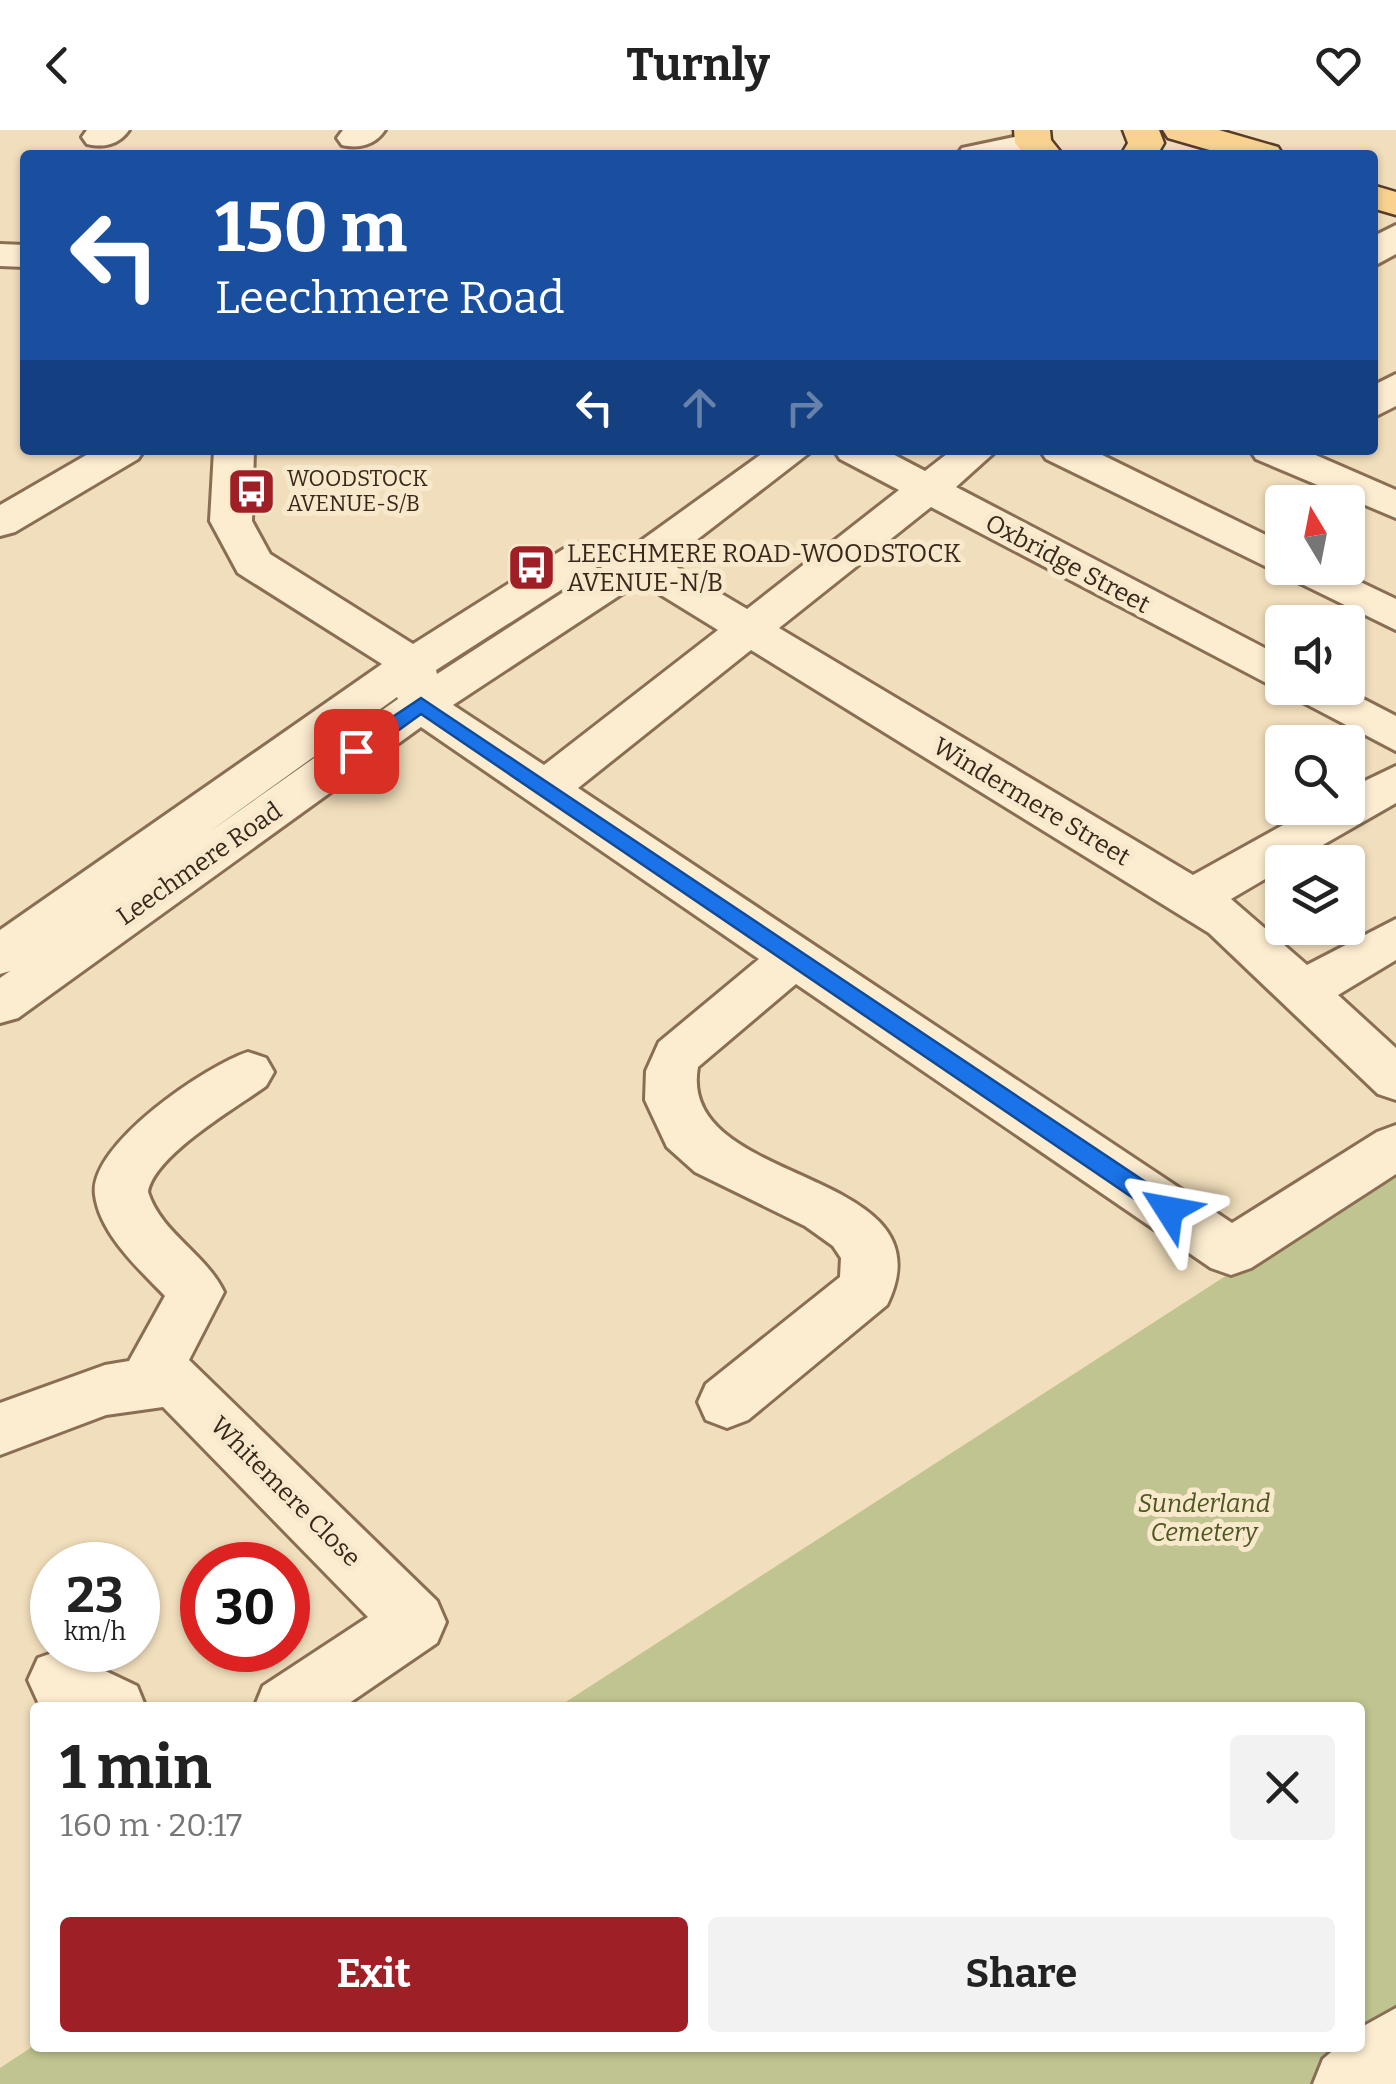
<!DOCTYPE html>
<meta charset="utf-8">
<style>
body{margin:0;font-family:Bitter,serif;background:#f2f2f2;color:#222;height:100vh;display:flex;flex-direction:column;font-size:38px;white-space:nowrap}
*{box-sizing:border-box;margin:0}
p{font-size:32px;color:#767676}
.icon{flex:none;width:55px;height:55px;fill:none;stroke:currentColor;stroke-width:2;stroke-linecap:round;stroke-linejoin:round}
.map{position:relative;flex:1;overflow:hidden}
.details{position:absolute;left:30px;top:1572px;width:1335px;height:350px;display:flex;flex-direction:column;background:#fff;border-radius:10px;box-shadow:0 2px 8px #0004}
.details>*{flex:none}
.top-card{position:absolute;left:20px;top:20px;width:1358px;height:305px;border-radius:10px;box-shadow:0 2px 8px #0004;background:#1a4fa0;color:#fff;overflow:hidden}
.needle{width:65px;rotate:350deg}
.tools{position:absolute;left:1265px;top:355px;display:grid;gap:20px}
.tools a{display:grid;place-items:center;width:100px;height:100px;border-radius:10px;background:#fff;box-shadow:0 2px 8px #0004;font-size:50px}
.speed{position:absolute;left:30px;top:1412px;display:flex;gap:20px;font-size:50px;font-weight:700;text-align:center}
.speed>*{display:grid;place-content:center;width:130px;height:130px;border-radius:50%;background:#fff;box-shadow:0 2px 8px #0004;line-height:1}
.speed small{font-size:25px;font-weight:400}
.speed .limit{border:15px solid #d22;background:#fff;color:#111}
.pin{position:absolute;display:grid;place-items:center;width:85px;height:85px;color:#fff;margin:-42px;border-radius:20px;box-shadow:0 5px 15px #0006}
.me{position:absolute;width:110px;margin:-55px;rotate:304deg;stroke-linejoin:round;filter:drop-shadow(0 0 8px #0008)}
.turn{display:flex;align-items:center;gap:35px;height:210px;padding:0 30px;font-size:45px}
.turn .icon{width:130px;height:130px;stroke-width:2.5}
.turn b{display:block;font-size:70px;line-height:85px}
.lanes{display:flex;align-items:center;height:95px;padding:0 30px;background:#0003;justify-content:center;gap:50px;direction:ltr}
.lanes .off{opacity:.35}
.round{display:grid;place-items:center;flex:none;width:105px;height:105px;border-radius:10px;background:#f2f2f2}
.overview{display:flex;align-items:center;justify-content:space-between;height:170px;padding:0 30px}
h1{font-size:60px;font-weight:700;line-height:75px}
.primary-button{display:flex;gap:20px;margin-top:auto;padding:20px 30px}
.primary-button a{flex:1;height:115px;border-radius:10px;background:#9f1f27;color:#fff;font-size:40px;font-weight:700;line-height:115px;text-align:center}
.primary-button a+a{background:#f2f2f2;color:#222}
header{display:flex;justify-content:space-between;align-items:center;height:130px;padding:0 30px;background:#fff;font-size:45px;font-weight:700}
.map>svg:first-child{display:block}
.cemetery{fill:#c0c490}
.lines{fill:none;stroke-linecap:round;stroke-linejoin:round}
.minor-casing{stroke:#8a6e54;stroke-width:6}
.major-casing{stroke:#573c29;stroke-width:5}
.minor{fill:#fcecd0;fill-rule:evenodd}
.major{fill:#f9d290;fill-rule:evenodd}
.route{fill:#1a73e8;stroke:#114b97;stroke-width:2.5}
.labels{text-anchor:middle;stroke-width:10;stroke-linejoin:round;paint-order:stroke}
.far-poi-label{font-size:22px;fill:#38271a;stroke:#f8e9cc;text-anchor:start}
.poi-label{font-size:25px;fill:#38271a;stroke:#f8e9cc;text-anchor:start}
.street-label{font-size:25px;fill:#38271a;stroke:#f8e9cc}
.park-label{font-size:25px;font-style:italic;fill:#4c561f;stroke:#f8e9cc}
</style>
<header><svg class="icon" aria-label="back" viewBox="0 0 24 24"><path d="M15 5l-7 7 7 7"/></svg>Turnly<svg class="icon" aria-label="heart" viewBox="0 0 24 24"><path d="M12 20l-8-8c-3-5 5-10 8-4 3-6 11-1 8 4z"/></svg></header>
<div class="map">
<svg width="1396" height="1954" viewBox="0 0 1396 1954">
<rect width="100%" height="100%" fill="#f1debc"/>
<!-- cemetery -->
<path class="cemetery" d="M1396,1036V1954H0V1938L35,1915L1360,1918V1578L558,1577Z"/>
<g class="lines">
<defs>
<path id="minor" d="M87,0H129C119,15 103,18 87,14L82,7Z
M343,0H385C375,15 359,19 342,15L337,8Z
M1033,3L1045,6L1050,13L1045,20L1025,25H957L962,18Z
M1396,95V124L1372,137V107Z
M0,114L25,115V137L0,136Z
M1396,244V276L1372,288V256Z
M95,320H144L138,329L15,402L0,406V375Z
M214,320H254L252,391L270,424L413,514L570,415L585,412L600,415L606,425L600,435L436,540L437,544L624,423L767,320H813L668,432L747,479L899,360L840,329L834,320H885L925,341L952,320H997L956,357L1282,527V558H1342L1396,586V621L931,377L779,498L1193,745L1314,678H1348V659L1396,636V673L1293,732H1282V739L1231,769L1307,835L1396,789V830L1338,865L1396,918V970L1378,964L1209,803L751,520L578,658L1232,1093L1377,1002L1396,995V1044L1251,1138L1231,1145L1211,1138L796,854L698,937C676,1059 955,1035 887,1175L748,1290L727,1298L706,1290L698,1272L706,1254L840,1147L841,1128L833,1116L805,1096L695,1042L667,1017L645,970L646,941L659,912L759,829L421,597L18,888L0,893V848L10,841L0,844V800L382,534L238,443L210,391ZM640,452L718,500L544,635L453,575ZM397,567L398,569L209,702Z
M1040,320H1092L1282,413V438H1331L1396,469V500L1046,329Z
M1250,320H1304L1396,360V388L1256,329Z
M248,922L266,928L274,942L266,956C236,978 154,1025 148,1062C161,1103 206,1124 224,1162L189,1230L437,1471L446,1492L437,1513L342,1578H254L263,1556L368,1487L163,1277L106,1285L0,1325V1273L105,1235L129,1231L165,1166C139,1139 100,1104 95,1065C88,1015 207,935 248,922Z
M61,1520L137,1556L146,1578H49L38,1572L28,1550L38,1528Z
M1396,1878V1954H1313L1323,1929L1336,1918H1360V1898Z"/>
<path id="major" d="M1014,0H1050L1051,10L1063,25H1025L1015,13Z
M1123,0H1159L1164,13L1157,25H1121L1128,13Z
M1163,0H1219L1278,17L1283,25H1227L1168,8Z
M1372,55L1396,62V85L1372,78Z"/>
</defs>
<!-- minor casing -->
<use href="#minor" class="minor-casing"/>
<!-- major casing -->
<use href="#major" class="major-casing"/>
<!-- minor -->
<use href="#minor" class="minor"/>
<!-- major -->
<use href="#major" class="major"/>
</g>
<!-- route -->
<path class="route" d="M421,568L1177,1073V1087H1161L421,584L363,626H349V616Z"/>
<!-- icons -->
<defs>
<symbol id="bus-square" viewBox="-11 -11 22 22"><rect x="-9" y="-9" width="18" height="18" rx="4" fill="#9f1f27" stroke="#f8e9cc"/><path d="M-5-6H5V4H4V6H2V4H-2V6H-4V4H-5ZM-3.5-4V0h7V-4ZM-3.5 1.2v1.5H-2V1.2ZM2 1.2v1.5H3.5V1.2Z" fill="#fff"/></symbol>
</defs>
<g fill-rule="evenodd">
<use href="#bus-square" x="224" y="334" width="55" height="55"/>
<use href="#bus-square" x="504" y="410" width="55" height="55"/>
</g>
<g class="labels">
<!-- far-poi labels -->
<g class="far-poi-label">
<text x="287" y="356">WOODSTOCK<tspan x="287" dy="25">AVENUE-S/B</tspan></text>
</g>
<!-- poi labels -->
<g class="poi-label">
<text x="567" y="432">LEECHMERE ROAD-WOODSTOCK<tspan x="567" dy="29">AVENUE-N/B</tspan></text>
</g>
<!-- street labels -->
<g class="street-label">
<text transform="translate(1068 433) rotate(28)" y="9">Oxbridge Street</text>
<text transform="translate(1032 671) rotate(31)" y="9">Windermere Street</text>
<text transform="translate(199 733) rotate(-35)" y="9">Leechmere Road</text>
<text transform="translate(286 1361) rotate(45)" y="9">Whitemere Close</text>
</g>
<!-- park labels -->
<g class="park-label">
<text x="1204" y="1382">Sunderland<tspan x="1204" dy="29">Cemetery</tspan></text>
</g>
</g>
</svg>
<div class="tools">
<a><svg class="needle" viewBox="-14 -14 28 28"><path d="M0-13l5 13h-10z" fill="#e53935"/><path d="M0 13l5-13h-10z" fill="#767676"/></svg></a>
<a><svg class="icon" aria-label="sound" viewBox="0 0 24 24"><path d="M4 9h4l5-4v14l-5-4H4zM17 9q2 3 0 6"/></svg></a>
<a><svg class="icon" aria-label="search" viewBox="0 0 24 24"><circle cx="10" cy="10" r="6"/><path d="M15 15l6 6"/></svg></a>
<a><svg class="icon" aria-label="layers" viewBox="0 0 24 24"><path d="M12 4l9 5-9 5-9-5zM3 14l9 5 9-5"/></svg></a>
</div>
<div class="speed"><div>23<small>km/h</small></div><div class="limit">30</div></div>
<div class="pin" style="left:356px;top:621px;background:#d93025"><svg class="icon" aria-label="arrive" viewBox="0 0 24 24"><path d="M6 21V4h12l-3 4 3 4H6"/></svg></div>
<svg class="me" style="left:1169px;top:1080px" viewBox="-20 -20 40 40"><path d="M0-17L14 15 0 8-14 15z" fill="#1a73e8" stroke="#fff" stroke-width="4"/></svg>
<div class="top-card">
<div class="turn"><svg class="icon" aria-label="left" viewBox="0 0 24 24"><path d="M17 20v-9H6M10 6l-5 5 5 5"/></svg><div><b>150 m</b>Leechmere Road</div></div>
<div class="lanes"><svg class="icon" aria-label="left" viewBox="0 0 24 24"><path d="M17 20v-9H6M10 6l-5 5 5 5"/></svg><svg class="icon off" aria-label="ahead" viewBox="0 0 24 24"><path d="M12 20V5M6 11l6-6 6 6"/></svg><svg class="icon off" aria-label="right" viewBox="0 0 24 24"><path d="M7 20v-9h11M14 6l5 5-5 5"/></svg></div>
</div>
<section class="details">
<div class="overview"><div><h1>1 min</h1><p>160 m · 20:17</p></div><a class="round"><svg class="icon" aria-label="close" viewBox="0 0 24 24"><path d="M6 6l12 12M18 6L6 18"/></svg></a></div>
<div class="primary-button"><a>Exit</a><a>Share</a></div>
</section>
</div>
